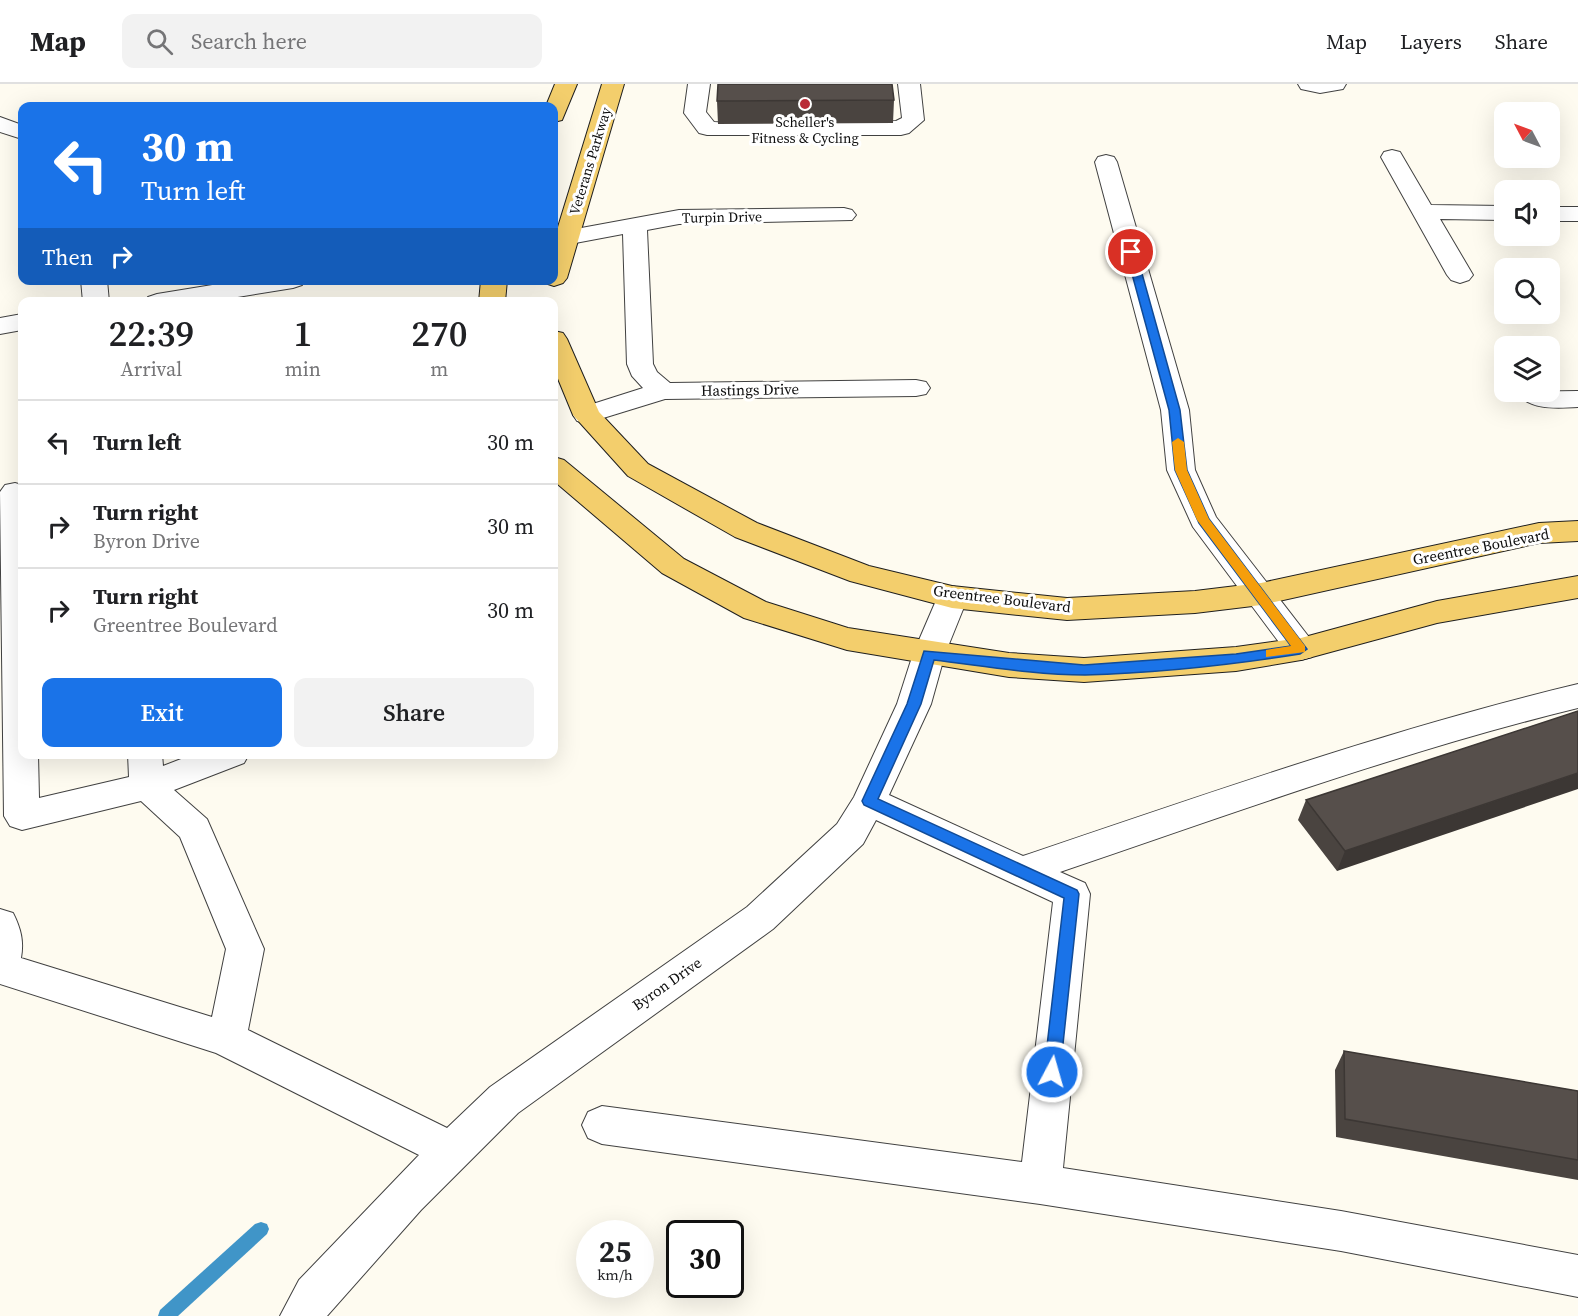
<!DOCTYPE html>
<style>
body{margin:0;font-family:"Source Serif 4",serif;background:#f2f2f2;color:#202124;height:100vh;display:flex;flex-direction:column;font-size:22px;white-space:nowrap}
*{box-sizing:border-box;margin:0}
p{font-size:20px;color:#757577}
.icon{flex:none;width:33px;height:33px;fill:none;stroke:currentColor;stroke-width:2;stroke-linecap:round;stroke-linejoin:round}
.map{position:relative;flex:1;overflow:hidden}
.drawer{position:absolute;left:18px;top:213px;width:540px;height:462px;display:flex;flex-direction:column;background:#fff;border-radius:12px;box-shadow:0 6px 24px #0002}
.drawer>*{flex:none}
.banner{position:absolute;left:18px;top:18px;width:540px;height:183px;border-radius:12px;box-shadow:0 6px 24px #0002;background:#1a73e8;color:#fff;overflow:hidden}
.needle{width:39px;rotate:311deg}
.tools{position:absolute;left:1494px;top:18px;display:grid;gap:12px}
.tools a{display:grid;place-items:center;width:66px;height:66px;border-radius:12px;background:#fff;box-shadow:0 6px 24px #0002;font-size:30px}
.speed{position:absolute;left:576px;top:1136px;display:flex;gap:12px;font-size:30px;font-weight:700;text-align:center}
.speed>*{display:grid;place-content:center;width:78px;height:78px;border-radius:50%;background:#fff;box-shadow:0 6px 24px #0002;line-height:1}
.speed small{font-size:15px;font-weight:400}
.speed .limit{border:3px solid #111;border-radius:9px;background:#fff;color:#111}
.pin{position:absolute;display:grid;place-items:center;width:51px;height:51px;color:#fff;margin:-26px;border:3px solid #fff;border-radius:50%;box-shadow:0 2px 6px #0007}
.me{position:absolute;width:66px;margin:-33px;rotate:6deg;stroke-linejoin:round;filter:drop-shadow(0 0 4px #0008)}
.turn{display:flex;align-items:center;gap:21px;height:126px;padding:0 24px;font-size:27px}
.turn .icon{width:78px;height:78px;stroke-width:2.5}
.turn b{display:block;font-size:42px;line-height:51px}
.then{display:flex;align-items:center;height:57px;padding:0 24px;background:#0003;gap:12px;font-size:22px}
.eta{display:flex;justify-content:space-evenly;align-items:center;height:102px;text-align:center}
.eta b{font-size:36px;font-weight:600;line-height:42px}
.button{display:flex;gap:12px;margin-top:auto;padding:12px 24px}
.button a{flex:1;height:69px;border-radius:12px;background:#1a73e8;color:#fff;font-size:24px;font-weight:600;line-height:69px;text-align:center}
.button a+a{background:#f2f2f2;color:#202124}
ul{padding:0;list-style:none}
li{display:flex;align-items:center;gap:18px;height:84px;padding:0 24px;border-top:2px solid #e0e0e0}
li div{flex:1}
li b{display:block;font-size:22px}
li em{font-style:normal}
header{display:flex;align-items:center;gap:36px;box-sizing:border-box;height:84px;padding:0 30px;background:#fff;border-bottom:2px solid #e0e0e0}
header strong{font-size:28px}
nav{display:flex;gap:33px;margin-inline-start:auto;font-size:21px}
.search{width:420px;height:54px;background:#f2f2f2;display:flex;align-items:center;gap:15px;box-sizing:border-box;padding:0 21px;border-radius:12px;color:#757577;font-size:22px}
.map>svg:first-child{display:block}
.lines{fill:none;stroke-linecap:round;stroke-linejoin:round}
.stream{fill:#4095c8;fill-rule:evenodd}
.minor-casing{stroke:#414141;stroke-width:2}
.major-casing{stroke:#1f1f1f;stroke-width:2}
.minor{fill:#fff;fill-rule:evenodd}
.major{fill:#f3ce6c;fill-rule:evenodd}
.wall{fill:#4a4440}
.shaded-wall{fill:#3c3734}
.building{fill:#564f4b;stroke:#3c3734;stroke-width:1.5}
.route{fill:#1a73e8;stroke:#114b97;stroke-width:1.5}
.slow{fill:#f59e0b}
.poi-dot{fill:#b92b36;stroke:#fff;stroke-width:2}
.labels{text-anchor:middle;stroke-width:6;stroke-linejoin:round;paint-order:stroke}
.far-poi-label{font-size:14px;fill:#0e0e0e;stroke:#fff}
.far-street-label{font-size:14px;fill:#0e0e0e;stroke:#fff}
.street-label{font-size:15px;fill:#0e0e0e;stroke:#fff}
</style>
<header>
<strong>Map</strong>
<div class="search"><svg class="icon" aria-label="search" viewBox="0 0 24 24"><circle cx="10" cy="10" r="6"/><path d="M15 15l6 6"/></svg>Search here</div>
<nav><a>Map</a><a>Layers</a><a>Share</a></nav>
</header>
<div class="map">
<svg width="1578" height="1232" viewBox="0 0 1578 1232">
<rect width="100%" height="100%" fill="#fefbf0"/>
<g class="lines">
<!-- stream -->
<path class="stream" d="M261,1138L267,1140L269,1145L267,1150L178,1232H158L160,1226L255,1140Z"/>
<defs>
<path id="minor" d="M688,0H710L706,28L714,38L731,39L896,37L902,34L898,0H920L924,36L909,49L901,51H707L699,49L684,29Z
M1298,0H1346L1343,5L1320,9L1301,5Z
M0,33L22,41V55L0,48Z
M1392,66L1400,68L1431,121L1504,122V136L1440,135L1473,191L1469,196L1460,199L1451,196L1447,191L1381,73L1384,68Z
M1106,71L1114,73L1117,78L1189,326L1195,386L1216,433L1312,557L1317,565L1312,573L1301,576L1290,573L1193,443L1167,386L1161,326L1095,78L1098,73Z
M1550,123H1578V137H1550Z
M844,124L852,126L856,131L852,136L679,140L647,146L653,280L657,288L670,299L916,296L926,298L930,304L926,310L916,312L665,315L587,339L577,337L573,331L577,325L643,304L632,292L627,280L623,150L554,163V149L679,126Z
M81,196H107L109,218H83Z
M243,196H305L302,201L293,204L207,218H145L148,213L157,210Z
M22,230V246L0,250V234Z
M1578,307V323C1557,324 1530,327 1516,308Z
M15,399L22,401V670H38L39,714L129,693L128,670H162L163,682L194,670H249L244,679L174,706L207,735L264,865L248,946L447,1044L490,1003L747,823L837,740L854,713L897,620L913,570L941,505L952,502L963,505L968,513L945,570L931,620L889,711L1023,772C1207,710 1390,645 1578,600V624C1402,667 1231,730 1060,788L1085,799L1090,810L1063,1084L1341,1127L1578,1171V1213L1341,1167L1040,1120L602,1060L588,1054L582,1041L588,1028L602,1022L1022,1078L1053,818L876,736L863,760L773,845L518,1029L421,1126L327,1232H280L299,1196L419,1071L216,969L0,900V825L13,829C21,845 24,857 21,874L212,933L226,865L180,753L141,717L22,746L10,742L4,732L0,408L5,401Z"/>
<path id="major" d="M555,0H577L562,36L554,38V22H546Z
M602,0H624L567,194L563,199L554,202L545,199L543,196H554V156Z
M481,196H507L505,218H479Z
M554,247L563,249L567,255L599,328L648,380L757,439L869,482L952,502L1067,514L1195,507L1261,499L1539,439L1578,437V457L1539,459L1261,521L1195,529L1067,536L952,524L850,497L735,453L628,392L573,331L554,285Z
M554,373L564,376L684,475L766,518L848,544L1009,569L1084,574L1236,563L1301,554L1437,517L1578,492V514L1437,539L1301,576L1236,587L1084,598L1009,593L847,566L744,534L662,489L554,397Z"/>
</defs>
<!-- minor casing -->
<use href="#minor" class="minor-casing"/>
<!-- major casing -->
<use href="#major" class="major-casing"/>
<!-- minor -->
<use href="#minor" class="minor"/>
<!-- major -->
<use href="#major" class="major"/>
</g>
<!-- wall -->
<path class="wall" d="M894,16L893,39L718,40L717,17Z
M1578,627L1337,787L1298,736L1306,716Z
M1344,967L1578,1007V1096L1336,1053L1335,986Z"/>
<!-- shaded-wall -->
<path class="shaded-wall" d="M1578,689V705L1337,787L1345,767Z"/>
<!-- building -->
<path class="building" d="M718,0H892L894,16L717,17Z
M1578,627V689L1345,767L1306,716Z
M1344,967L1578,1007V1076L1345,1035Z"/>
<!-- route -->
<path class="route" d="M1131,165L1136,168L1180,326L1187,386L1209,435L1307,565L1300,570C1230,581 1157,589 1085,591C1035,591 984,582 934,576L921,620L878,715L1077,806L1079,810L1060,988L1058,994L1052,996L1046,994L1044,988L1064,814L864,721L862,717L907,620L924,567L1084,581L1236,570L1291,562L1199,439L1175,386L1169,326L1126,168Z"/>
<!-- slow -->
<path class="slow" d="M1178,354L1184,358L1187,386L1209,435L1305,562V568L1266,573V566L1291,562L1197,436L1175,386L1172,358Z"/>
<!-- markers -->
<circle class="poi-dot" cx="805" cy="20" r="6"/>
<g class="labels">
<!-- far-poi labels -->
<g class="far-poi-label">
<text x="805" y="43">Scheller's<tspan x="805" dy="16">Fitness &amp; Cycling</tspan></text>
</g>
<!-- far-street labels -->
<g class="far-street-label">
<text transform="translate(590 77) rotate(-73)" y="5">Veterans Parkway</text>
<text transform="translate(722 133) rotate(-1)" y="5">Turpin Drive</text>
</g>
<!-- street labels -->
<g class="street-label">
<text transform="translate(750 306) rotate(-1)" y="5">Hastings Drive</text>
<text transform="translate(1481 463) rotate(-11)" y="5">Greentree Boulevard</text>
<text transform="translate(1002 515) rotate(7)" y="5">Greentree Boulevard</text>
<text transform="translate(667 900) rotate(-35)" y="5">Byron Drive</text>
</g>
</g>
</svg>
<div class="tools">
<a><svg class="needle" viewBox="-14 -14 28 28"><path d="M0-13l5 13h-10z" fill="#e53935"/><path d="M0 13l5-13h-10z" fill="#757577"/></svg></a>
<a><svg class="icon" aria-label="sound" viewBox="0 0 24 24"><path d="M4 9h4l5-4v14l-5-4H4zM17 9q2 3 0 6"/></svg></a>
<a><svg class="icon" aria-label="search" viewBox="0 0 24 24"><circle cx="10" cy="10" r="6"/><path d="M15 15l6 6"/></svg></a>
<a><svg class="icon" aria-label="layers" viewBox="0 0 24 24"><path d="M12 4l9 5-9 5-9-5zM3 14l9 5 9-5"/></svg></a>
</div>
<div class="speed"><div>25<small>km/h</small></div><div class="limit">30</div></div>
<div class="pin" style="left:1131px;top:168px;background:#d93025"><svg class="icon" aria-label="arrive" viewBox="0 0 24 24"><path d="M6 21V4h12l-3 4 3 4H6"/></svg></div>
<svg class="me" style="left:1052px;top:988px" viewBox="-20 -20 40 40"><circle r="17" fill="#1a73e8" stroke="#fff" stroke-width="3"/><path d="M0-11L8 9 0 5-8 9z" fill="#fff"/></svg>
<div class="banner">
<div class="turn"><svg class="icon" aria-label="left" viewBox="0 0 24 24"><path d="M17 20v-9H6M10 6l-5 5 5 5"/></svg><div><b>30 m</b>Turn left</div></div>
<div class="then">Then<svg class="icon" aria-label="right" viewBox="0 0 24 24"><path d="M7 20v-9h11M14 6l5 5-5 5"/></svg></div>
</div>
<section class="drawer">
<div class="eta">
<div><b>22:39</b><p>Arrival</p></div>
<div><b>1</b><p>min</p></div>
<div><b>270</b><p>m</p></div>
</div>
<ul>
<li><svg class="icon" aria-label="left" viewBox="0 0 24 24"><path d="M17 20v-9H6M10 6l-5 5 5 5"/></svg><div><b>Turn left</b></div><em>30 m</em></li>
<li><svg class="icon" aria-label="right" viewBox="0 0 24 24"><path d="M7 20v-9h11M14 6l5 5-5 5"/></svg><div><b>Turn right</b><p>Byron Drive</p></div><em>30 m</em></li>
<li><svg class="icon" aria-label="right" viewBox="0 0 24 24"><path d="M7 20v-9h11M14 6l5 5-5 5"/></svg><div><b>Turn right</b><p>Greentree Boulevard</p></div><em>30 m</em></li>
</ul>
<div class="button"><a>Exit</a><a>Share</a></div>
</section>
</div>
